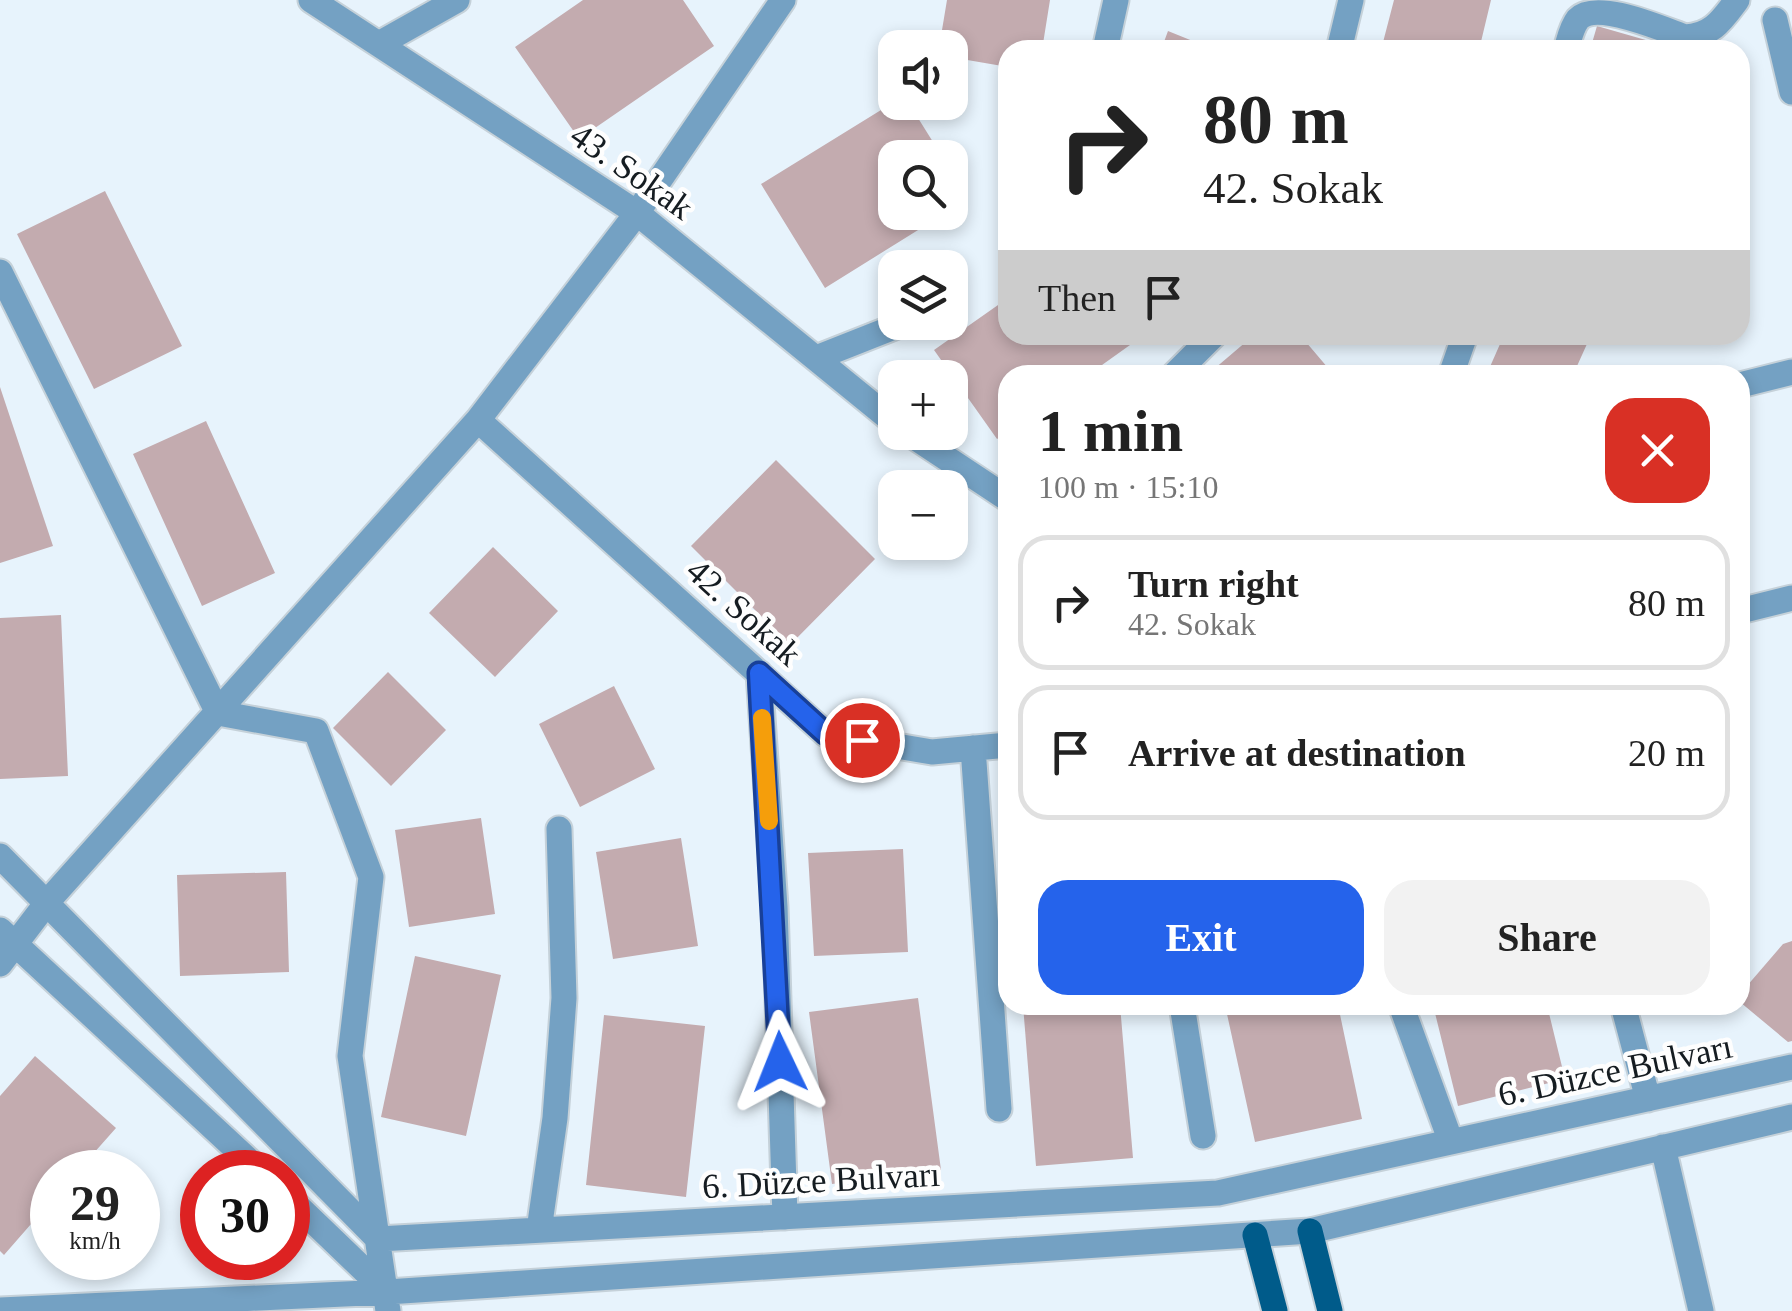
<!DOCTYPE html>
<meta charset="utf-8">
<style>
body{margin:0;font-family:Georgia,serif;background:#f2f2f2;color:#222;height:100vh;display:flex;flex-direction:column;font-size:38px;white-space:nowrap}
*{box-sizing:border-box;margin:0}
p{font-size:32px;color:#767676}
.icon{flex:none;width:55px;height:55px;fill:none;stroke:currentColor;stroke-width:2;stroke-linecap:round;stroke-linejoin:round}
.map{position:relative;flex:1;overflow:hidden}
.details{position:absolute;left:998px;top:365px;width:752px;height:650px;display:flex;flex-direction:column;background:#fff;border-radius:30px;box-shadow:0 5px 15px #0003}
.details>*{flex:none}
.hud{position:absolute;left:998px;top:40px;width:752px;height:305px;border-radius:30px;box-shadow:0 5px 15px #0003;background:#fff;color:#222;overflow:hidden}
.fabs{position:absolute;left:878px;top:30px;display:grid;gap:20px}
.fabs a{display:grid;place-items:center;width:90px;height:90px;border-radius:20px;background:#fff;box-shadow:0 5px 15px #0003;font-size:50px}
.speed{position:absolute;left:30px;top:1150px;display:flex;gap:20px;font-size:50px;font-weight:700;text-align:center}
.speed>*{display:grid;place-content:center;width:130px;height:130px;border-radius:50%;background:#fff;box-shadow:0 5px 15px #0003;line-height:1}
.speed small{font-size:25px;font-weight:400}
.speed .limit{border:15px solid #d22;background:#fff;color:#111}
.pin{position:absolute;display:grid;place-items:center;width:85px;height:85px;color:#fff;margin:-42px;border:5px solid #fff;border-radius:50%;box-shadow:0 2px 10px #0007}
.me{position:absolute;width:110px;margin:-55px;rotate:358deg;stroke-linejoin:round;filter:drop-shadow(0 0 8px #0008)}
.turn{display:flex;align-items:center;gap:35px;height:210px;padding:0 40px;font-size:45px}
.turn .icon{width:130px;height:130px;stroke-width:2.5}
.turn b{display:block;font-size:70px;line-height:85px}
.then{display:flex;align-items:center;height:95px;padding:0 40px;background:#0003;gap:20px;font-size:38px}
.round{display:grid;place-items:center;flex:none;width:105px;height:105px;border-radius:30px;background:#f2f2f2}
.summary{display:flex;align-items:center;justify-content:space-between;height:170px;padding:0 40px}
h1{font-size:60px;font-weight:800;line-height:75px}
.action{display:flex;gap:20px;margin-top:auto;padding:20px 40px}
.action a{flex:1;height:115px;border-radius:30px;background:#2563eb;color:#fff;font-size:40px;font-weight:800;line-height:115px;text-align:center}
.action a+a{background:#f2f2f2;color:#222}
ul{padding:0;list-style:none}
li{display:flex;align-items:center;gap:30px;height:135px;margin:0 20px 15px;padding:0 20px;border:5px solid #e0e0e0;border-radius:30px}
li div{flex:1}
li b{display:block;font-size:38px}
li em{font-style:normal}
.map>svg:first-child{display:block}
.building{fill:#c3abaf}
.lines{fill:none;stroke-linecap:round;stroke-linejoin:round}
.minor-casing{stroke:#c5d1d9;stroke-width:29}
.major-casing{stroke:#c5d1d9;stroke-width:29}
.minor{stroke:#74a1c3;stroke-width:25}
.major{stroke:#005b8a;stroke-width:25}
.route-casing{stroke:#184099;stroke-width:25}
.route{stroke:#2563eb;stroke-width:18}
.slow{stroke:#f59e0b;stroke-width:18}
.labels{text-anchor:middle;stroke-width:9;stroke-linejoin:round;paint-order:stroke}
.street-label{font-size:35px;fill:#151c21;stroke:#fefefe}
</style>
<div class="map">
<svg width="1792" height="1311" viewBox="0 0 1792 1311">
<rect width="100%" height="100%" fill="#e7f3fc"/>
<!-- building -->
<path class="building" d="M583,0H683L714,46L579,139L515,47Z
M947,0H1050L1042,50H1008V67L950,57V48H939Z
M1394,0H1491L1479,50H1381Z
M1597,26L1677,49V50H1590Z
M1168,31L1215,50H1161Z
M894,102H908L943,158H895V212H947L825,288L761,184Z
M950,169L968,199L950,210Z
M105,191L182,346L94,389L17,234Z
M1008,298V335H1144L1088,375H1008V432L997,439L934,350Z
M1254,335H1300L1334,375H1207Z
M1504,335H1591L1573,375H1503L1489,369Z
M0,387L53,546L0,563Z
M206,421L275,573L202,606L133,454Z
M776,460L875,559L790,645L691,546Z
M493,547L558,611L495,677L429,613Z
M61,615L68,776L0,779V618Z
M388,672L446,730L391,786L333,728Z
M614,686L655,769L580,807L539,724Z
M481,818L495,914L409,927L395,830Z
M681,838L698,946L613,959L596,852Z
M903,849L908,952L814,956L808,853Z
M286,872L289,972L180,976L177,875Z
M1792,941V1041L1788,1042L1740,1002V994L1783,944Z
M415,956L501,975L466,1136L381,1117Z
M918,998L941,1170L832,1184L809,1012Z
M1023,1005H1120L1133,1158L1036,1166Z
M1225,1005H1338L1362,1119L1255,1142Z
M1433,1005H1547L1565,1079L1458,1106Z
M604,1015L705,1026L686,1197L586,1185Z
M35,1056L116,1128L77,1172H52V1200L4,1255L0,1251V1096Z"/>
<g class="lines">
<defs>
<path id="minor" d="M311,0L637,213L895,423
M1775,20L1792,92
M379,44L457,0
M1105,50L1116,0
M1339,50L1351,0
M1566,50C1569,40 1571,28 1578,19C1596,0 1660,28 1685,37C1712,36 1722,20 1737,0
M0,272L218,713L316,731L371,877L350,1056L388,1311
M816,358L907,322
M1174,375L1214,335
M1451,375L1465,335
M1740,385L1792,372
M478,420L826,734L932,752L1008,745
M907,432L1008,499
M1740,611L1792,598
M759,673L775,907L785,1217
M973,748L999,1109
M0,856L378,1239L1218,1193L1792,1067
M0,930L261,1172
M0,964L49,900L478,420L637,213L783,0
M1182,1005L1203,1136
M1401,1005L1451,1142
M1623,1005L1648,1099
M1663,1147L1701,1311
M288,1197L387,1292
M539,1230L555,1118L564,998L559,829
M0,1310L387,1292L1310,1231L1792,1117"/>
<path id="major" d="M1310,1231L1330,1311
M1255,1235L1275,1311"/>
</defs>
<!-- minor casing -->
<use href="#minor" class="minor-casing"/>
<!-- major casing -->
<use href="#major" class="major-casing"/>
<!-- minor -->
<use href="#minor" class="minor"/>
<!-- major -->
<use href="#major" class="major"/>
</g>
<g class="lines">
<defs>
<path id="route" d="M780,1062L759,673L826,734L862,740"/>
</defs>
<!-- route casing -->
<use href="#route" class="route-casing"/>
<!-- route -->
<use href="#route" class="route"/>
<!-- slow -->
<path class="slow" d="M762,718L769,821"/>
</g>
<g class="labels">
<!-- street labels -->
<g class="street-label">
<text transform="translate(632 171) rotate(35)" y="12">43. Sokak</text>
<text transform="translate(744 612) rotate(42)" y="12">42. Sokak</text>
<text transform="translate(1615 1070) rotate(-12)" y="12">6. Düzce Bulvarı</text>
<text transform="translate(821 1180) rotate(-3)" y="12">6. Düzce Bulvarı</text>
</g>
</g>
</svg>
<div class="fabs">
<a><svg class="icon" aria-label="sound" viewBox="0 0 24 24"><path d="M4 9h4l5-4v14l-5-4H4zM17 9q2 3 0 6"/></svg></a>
<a><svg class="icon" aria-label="search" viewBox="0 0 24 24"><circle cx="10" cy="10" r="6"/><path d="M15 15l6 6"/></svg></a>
<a><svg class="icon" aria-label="layers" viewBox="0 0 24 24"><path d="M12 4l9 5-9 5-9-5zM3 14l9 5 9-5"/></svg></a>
<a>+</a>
<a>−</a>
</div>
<div class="speed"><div>29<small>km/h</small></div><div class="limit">30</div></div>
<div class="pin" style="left:862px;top:740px;background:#d93025"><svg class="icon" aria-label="arrive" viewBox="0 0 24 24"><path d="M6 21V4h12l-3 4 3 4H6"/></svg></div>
<svg class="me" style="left:780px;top:1062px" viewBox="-20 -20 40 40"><path d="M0-17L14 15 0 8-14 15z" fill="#2563eb" stroke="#fff" stroke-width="4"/></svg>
<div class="hud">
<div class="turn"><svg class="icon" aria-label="right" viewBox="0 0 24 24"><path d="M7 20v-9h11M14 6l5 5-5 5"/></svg><div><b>80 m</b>42. Sokak</div></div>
<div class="then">Then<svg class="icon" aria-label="arrive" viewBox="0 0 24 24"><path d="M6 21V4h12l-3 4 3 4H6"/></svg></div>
</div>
<section class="details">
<div class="summary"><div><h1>1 min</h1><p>100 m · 15:10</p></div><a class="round" style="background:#d93025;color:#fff"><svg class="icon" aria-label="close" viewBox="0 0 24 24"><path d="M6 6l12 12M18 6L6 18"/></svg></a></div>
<ul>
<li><svg class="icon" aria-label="right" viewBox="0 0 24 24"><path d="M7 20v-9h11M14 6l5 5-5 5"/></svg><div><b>Turn right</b><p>42. Sokak</p></div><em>80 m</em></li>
<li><svg class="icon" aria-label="arrive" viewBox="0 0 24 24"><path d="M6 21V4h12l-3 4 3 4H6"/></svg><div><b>Arrive at destination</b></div><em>20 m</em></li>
</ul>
<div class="action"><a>Exit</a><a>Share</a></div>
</section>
</div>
